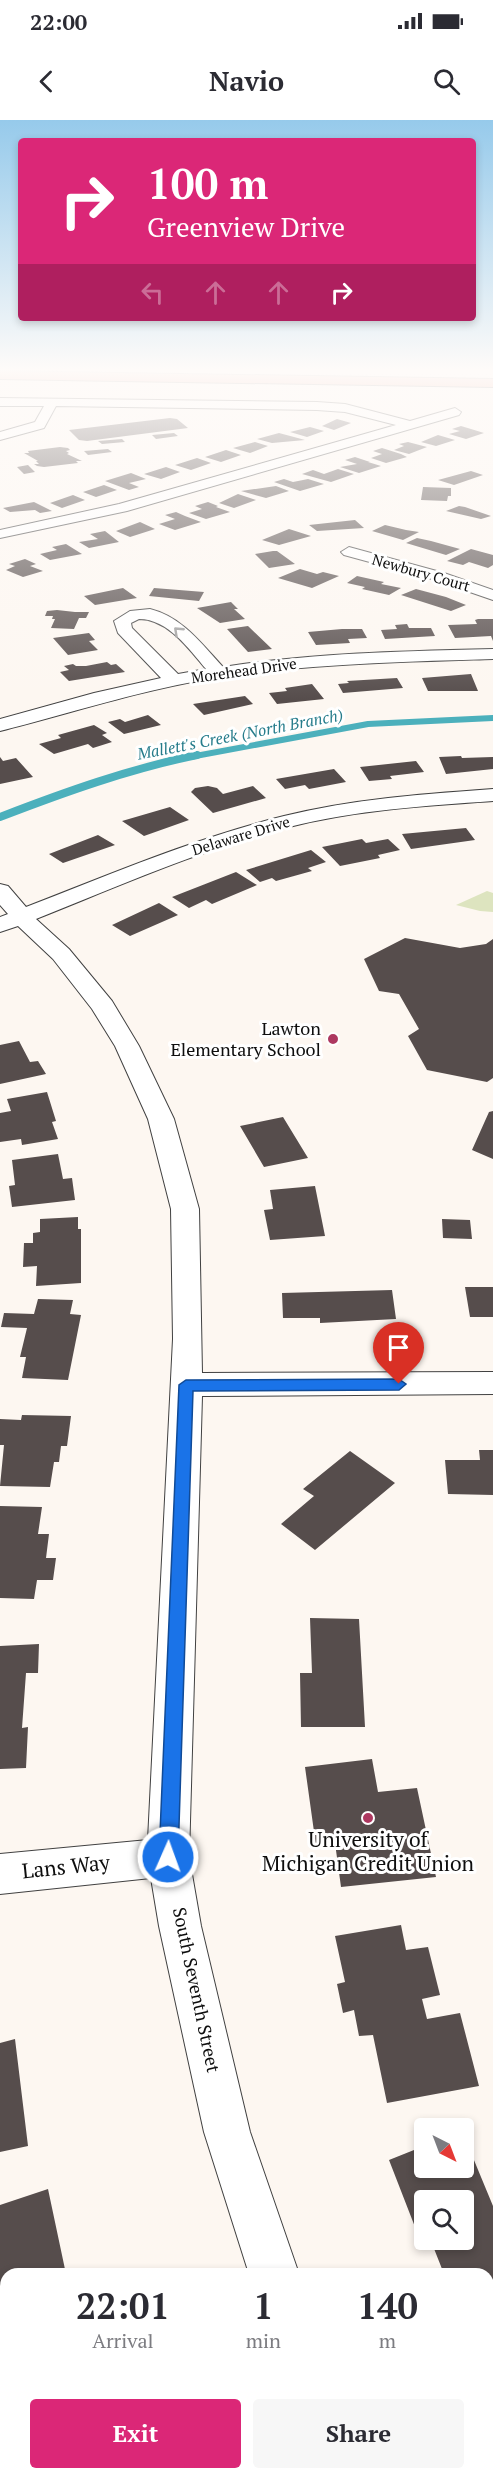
<!DOCTYPE html>
<style>
body{margin:0;font-family:"PT Serif",serif;background:#f7f7f7;color:#2b2b33;height:100vh;display:flex;flex-direction:column;font-size:22px;white-space:nowrap}
*{box-sizing:border-box;margin:0}
p{font-size:20px;color:#7c7c81}
.icon{flex:none;width:33px;height:33px;fill:none;stroke:currentColor;stroke-width:2;stroke-linecap:round;stroke-linejoin:round}
.map{position:relative;flex:1;overflow:hidden}
.drawer{position:absolute;left:0px;top:2148px;width:494px;height:212px;display:flex;flex-direction:column;background:#fff;border-radius:18px 18px 0 0;box-shadow:0 3px 9px #0003}
.drawer>*{flex:none}
.top-card{position:absolute;left:18px;top:18px;width:458px;height:183px;border-radius:6px;box-shadow:0 3px 9px #0003;background:#db2777;color:#fff;overflow:hidden}
.needle{width:39px;rotate:138deg}
.controls{position:absolute;left:414px;top:1998px;display:grid;gap:12px}
.controls a{display:grid;place-items:center;width:60px;height:60px;border-radius:6px;background:#fff;box-shadow:0 3px 9px #0003;font-size:30px}
.pin{position:absolute;display:grid;place-items:center;width:51px;height:51px;color:#fff;margin:-62px -26px;border-radius:50% 50% 50% 0;rotate:-45deg;box-shadow:0 0 6px #0007}
.pin .icon{rotate:45deg}
.me{position:absolute;width:66px;margin:-33px;rotate:2deg;stroke-linejoin:round;filter:drop-shadow(0 0 4px #0008)}
.turn{display:flex;align-items:center;gap:21px;height:126px;padding:0 30px;font-size:27px}
.turn .icon{width:78px;height:78px;stroke-width:2.5}
.turn b{display:block;font-size:42px;line-height:51px}
.lanes{display:flex;align-items:center;height:57px;padding:0 30px;background:#0003;justify-content:center;gap:30px;direction:ltr}
.lanes .off{opacity:.35}
.eta{display:flex;justify-content:space-evenly;align-items:center;height:102px;text-align:center}
.eta b{font-size:36px;font-weight:700;line-height:42px}
.action{display:flex;gap:12px;margin-top:auto;padding:12px 30px}
.action a{flex:1;height:69px;border-radius:6px;background:#db2777;color:#fff;font-size:24px;font-weight:700;line-height:69px;text-align:center}
.action a+a{background:#f7f7f7;color:#2b2b33}
.status{display:flex;justify-content:space-between;align-items:center;height:42px;padding:0 30px;background:#fff;direction:ltr}
.status svg{height:16px;fill:currentColor}
header{display:flex;justify-content:space-between;align-items:center;height:78px;padding:0 30px;background:#fff;font-size:27px;font-weight:700}
.map>svg:first-child{display:block}
.green{fill:#dde4bf}
.lines{fill:none;stroke-linecap:round;stroke-linejoin:round}
.stream-far1{stroke:#4cb0bc;stroke-width:6}
.stream{stroke:#4cb0bc;stroke-width:8}
.building{fill:#564d4c;fill-rule:evenodd}
.minor-casing{stroke:#414141;stroke-width:2}
.motorway-casing{stroke:#1f1f1f;stroke-width:2}
.minor{fill:#fff;fill-rule:evenodd}
.motorway{fill:#e27e6b;fill-rule:evenodd}
.oneway{stroke:#9f9f9f}
.route{fill:#1a73e8;stroke:#114b97;stroke-width:1.5}
.poi-dot{fill:#ad3860;stroke:#fff;stroke-width:2}
.labels{text-anchor:middle;stroke-width:6;stroke-linejoin:round;paint-order:stroke}
.far-street-label{font-size:15px;fill:#0e0e0e;stroke:#fff}
.far-water-label{font-size:16px;font-style:italic;fill:#267c8b;stroke:#fff}
.poi-label{font-size:18px;fill:#0e0e0e;stroke:#fff;text-anchor:end}
.street-label{font-size:18px;fill:#0e0e0e;stroke:#fff}
.near-poi-label{font-size:21px;fill:#0e0e0e;stroke:#fff}
.near-street-label{font-size:21px;fill:#0e0e0e;stroke:#fff}
</style>
<div class="status"><b>22:00</b><svg viewBox="0 0 49 12"><path d="M0 12V9h3v3zM5 12V6h3v6zM10 12V3h3v9zM15 12V0h3v12zM26 1h20v11H26zM47 4h2v5h-2z"/></svg></div>
<header><svg class="icon" aria-label="back" viewBox="0 0 24 24"><path d="M15 5l-7 7 7 7"/></svg>Navio<svg class="icon" aria-label="search" viewBox="0 0 24 24"><circle cx="10" cy="10" r="6"/><path d="M15 15l6 6"/></svg></header>
<div class="map">
<svg width="493" height="2359" viewBox="0 0 493 2359">
<rect width="100%" height="100%" fill="#fdf7f1"/>
<!-- green -->
<path class="green" d="M487,771L493,773V792L480,791L456,785Z"/>
<g class="lines">
<!-- stream-far1 -->
<path class="stream-far1" d="M190,637L368,604L493,598"/>
<!-- stream -->
<path class="stream" d="M0,697C65,672 129,649 197,635"/>
</g>
<!-- building -->
<path class="building" d="M170,298L177,299L188,308L87,321L79,320L69,310Z
M337,299L351,303L334,310L322,306Z
M461,306L471,309L484,313L466,319L449,314L460,311L452,309Z
M310,307L324,311L307,317L290,312Z
M174,313L178,316L156,319L152,315Z
M279,313L294,317L305,320L272,323L257,319Z
M438,315L455,320L436,326L421,322Z
M122,319L125,322L102,324L98,321Z
M255,322L268,326L250,333L233,328Z
M408,322L427,327L409,334L394,330L404,326L399,324Z
M60,327L68,328L70,330L66,331L69,333L67,334L82,341H76L78,343L44,347L37,346L34,344H39L36,341H38L24,333H29L28,331Z
M382,328L401,334L407,337L386,343L371,338L382,334L373,331Z
M108,329L112,332L88,335L84,331Z
M226,330L241,335L221,342L205,337Z
M355,337L370,342H368L381,346L359,353L340,347L357,344L345,340Z
M197,338L211,343L191,350L175,345Z
M28,345L35,352L24,354L17,347Z
M166,347L180,352L161,359L144,354Z
M338,349L354,354L331,362L302,354L313,350L324,354Z
M471,351L483,355L454,365L438,360Z
M131,353L146,359L129,363L139,367L129,370L105,361Z
M284,359L293,362L308,359L324,364L300,371L274,362Z
M104,365L117,370L96,377L83,372Z
M276,366L289,371L266,378L241,371Z
M423,367L451,368V376H448L447,381L421,380Z
M238,374L256,380L234,388L219,383Z
M73,375L85,380L62,388L50,383Z
M34,382L52,391L40,393L35,390L10,392L3,388Z
M208,382L218,386L216,387L230,392L206,399L189,393L202,389L195,386Z
M459,386L465,387L491,396L481,399L446,391Z
M176,392L185,396L201,402L175,410L159,404L175,399L165,395Z
M355,400L364,408L317,411L309,405Z
M140,402L155,409L130,417L116,411Z
M385,405L406,410L419,412L403,420L372,411Z
M289,409L311,416L279,425L262,420Z
M105,411L119,422L89,428L79,422L98,419L90,414Z
M417,418L431,421L460,429L446,435L406,423Z
M66,424L82,434L50,440L40,434L57,430L52,427Z
M471,429L493,435V445L488,448L469,442L463,445L447,441Z
M273,431H277L295,444L269,448L255,434Z
M25,439L36,444L30,446L43,451L23,457L6,450L15,446L9,444Z
M300,449L317,454L323,452L339,456L312,468L278,458Z
M357,456L384,462L381,464L401,468L389,475L362,469L365,467L347,463Z
M123,468L137,478L95,485L84,476Z
M154,468L204,472L199,481L149,476Z
M416,469L446,477L466,485L451,491L401,475Z
M231,482L238,489H234L245,499L220,503L197,488Z
M57,490L75,492H89L86,498H79L74,509L51,508L55,499H52L53,496H45L47,491Z
M478,499H493V521L491,516L455,518L448,505L477,504L475,500Z
M407,504L409,508H431L435,516L385,519L381,510L397,509L395,505Z
M248,506L272,529L248,532L227,509Z
M342,509H362L367,518L348,519L350,523L316,525L308,512Z
M89,513L95,520L89,521L98,530L68,535L53,518Z
M107,542L111,545L116,544L125,552L69,561L60,552L69,550L64,546L73,544L76,546H86Z
M471,554L478,571H428L422,558Z
M397,558L403,568L343,573L338,564L349,563L347,561Z
M312,564L324,579L277,584L269,573L287,571L285,568Z
M245,576L253,584L204,595L193,584Z
M148,595L161,605L124,614L108,602L120,599L125,602Z
M94,605L107,613L102,615L112,622L93,628L88,624L54,634L39,624L61,618L58,615Z
M461,636L462,638L493,637V649L446,654L439,637Z
M0,637L3,641L16,638L33,657L0,664Z
M416,641L424,652L390,656L392,659L369,661L360,647Z
M334,649L346,662L309,669L305,665L285,669L276,659Z
M208,666L217,668L223,674L253,666L266,678L213,693L191,672L195,668Z
M170,687L189,700L144,716L122,701Z
M466,708L475,720L411,729L402,714Z
M98,715L115,725L63,743L49,734Z
M362,719L366,723L388,719L400,730L378,735L380,738L340,746L322,727Z
M311,730L326,742L308,748L312,751L276,761L272,758L260,762L246,750Z
M236,752L257,765L212,784L206,780L189,788L172,777Z
M159,783L178,795L130,816L112,805Z
M405,818L460,828L486,824L493,819V958L487,962L427,950L408,916L419,909L399,874L379,871L364,839Z
M19,921L30,942L38,941L46,954L0,964V925Z
M47,972L56,1001L52,1002L58,1019L22,1025L21,1019L0,1022V993L11,991L7,979Z
M493,991V1039L472,1030L489,992Z
M283,997L308,1038L264,1047L240,1006Z
M58,1034L63,1059L72,1058L75,1080L12,1087L9,1066L15,1065L12,1040Z
M315,1066L325,1116L270,1120L264,1090L273,1089L270,1070Z
M78,1097V1109H81V1163L36,1166L37,1146L23,1147L24,1123H33V1113L40,1112V1099Z
M442,1099L470,1100L472,1119L443,1118Z
M465,1167H493V1197H470Z
M392,1170L396,1199L320,1203V1198H283L282,1173Z
M38,1179L73,1180L70,1194L81,1195L68,1260L22,1258L26,1237H20L27,1208L1,1207L4,1193L34,1194Z
M22,1295L71,1296L67,1326H61L59,1342H54L50,1367L0,1366L4,1325H0V1299L21,1300Z
M479,1330H493V1375L448,1374L445,1340H480Z
M350,1331L395,1363L315,1430L281,1404L314,1376L303,1369Z
M0,1386L42,1387L38,1414H49L46,1438H56L53,1460H37L34,1479L0,1478Z
M310,1498L359,1499L365,1607H301L300,1553H312Z
M39,1524L38,1553H26L22,1608L28,1607L26,1648L0,1649V1526Z
M372,1639L378,1672L417,1668L436,1757L341,1767L335,1723L316,1726L305,1647Z
M401,1805L406,1830L428,1827L440,1875L422,1879L427,1899L460,1893L479,1966L387,1983L373,1915L359,1916L354,1890L343,1893L337,1864L345,1862L335,1816Z
M15,1919L28,2026L0,2032V1923Z
M464,2016L493,2086V2203L488,2205V2154H444L431,2121L422,2125L389,2040L424,2026V2048H464ZM424,2080H464V2120H424Z
M48,2069L66,2154H6V2256L0,2258V2085Z
M18,2354H118L119,2359H19Z"/>
<g class="lines">
<defs>
<path id="minor" d="M0,278L317,282L345,284L410,301L455,288L461,292L459,295L127,391L0,418V410L119,384L396,305L345,292L317,290L56,286L44,308L0,320V312L35,302L44,286H0Z
M349,427L444,453L493,470V480L432,459L344,435L341,432Z
M150,489C182,497 201,523 223,547C312,533 403,531 493,529V539C396,542 299,544 203,560C134,572 68,594 0,611V599L94,573L161,558L118,513L114,501L130,491ZM139,499C168,499 189,529 206,549L178,554L132,508L131,503Z
M493,669V681C425,686 356,690 289,707C202,729 119,766 36,799L69,829L112,881L139,926L174,999L199,1089L202,1253L493,1252V1274L202,1276L189,1737L201,1806L250,2012L299,2154H249L204,2012L159,1806L151,1758L0,1774V1734L148,1720L173,1219L171,1089L148,999L115,926L92,889L53,839L18,806L0,812V797L8,794L0,785V764L8,766L26,787C111,754 195,718 284,696C353,679 423,674 493,669Z
M313,2354H367L370,2359H315Z"/>
<path id="motorway" d="M0,251L493,259V267L0,259Z"/>
</defs>
<!-- minor casing -->
<use href="#minor" class="minor-casing"/>
<!-- motorway casing -->
<use href="#motorway" class="motorway-casing"/>
<!-- minor -->
<use href="#minor" class="minor"/>
<!-- motorway -->
<use href="#motorway" class="motorway"/>
</g>
<!-- one-way arrows -->
<defs><path id="oneway-chevron" d="M-2-3.5L2.5 0L-2 3.5" fill="none" stroke-width="1.6" stroke-linecap="round" stroke-linejoin="round" transform="scale(1.5)"/></defs>
<use class="oneway" href="#oneway-chevron" transform="translate(178 511) rotate(-137)"/>
<!-- sky -->
<linearGradient id="sky" x2="0" y2="1"><stop stop-color="#96caeb"/><stop offset="0.43" stop-color="#fefbf9"/><stop offset="1" stop-color="#fefbf9" stop-opacity="0"/></linearGradient>
<rect width="493" height="580" fill="url(#sky)"/>
<!-- route -->
<path class="route" d="M399,1259L406,1264L399,1270L193,1271L178,1737L175,1743L168,1745L162,1743L159,1737L179,1265L186,1260Z"/>
<!-- markers -->
<g class="poi-dot">
<circle cx="333" cy="919" r="6"/>
<circle cx="368" cy="1698" r="6"/>
</g>
<g class="labels">
<!-- far-street labels -->
<g class="far-street-label">
<text transform="translate(421 453) rotate(16)" y="5">Newbury Court</text>
<text transform="translate(244 551) rotate(-8)" y="5">Morehead Drive</text>
<text transform="translate(241 716) rotate(-17)" y="5">Delaware Drive</text>
</g>
<!-- far-water labels -->
<g class="far-water-label">
<text transform="translate(240 614) rotate(-11)" y="6">Mallett's Creek (North Branch)</text>
</g>
<!-- poi labels -->
<g class="poi-label">
<text x="321" y="915">Lawton<tspan x="321" dy="21">Elementary School</tspan></text>
</g>
<!-- street labels -->
<g class="street-label">
<text transform="translate(196 1870) rotate(78)" y="6">South Seventh Street</text>
</g>
<!-- near-poi labels -->
<g class="near-poi-label">
<text x="368" y="1727">University of<tspan x="368" dy="24">Michigan Credit Union</tspan></text>
</g>
<!-- near-street labels -->
<g class="near-street-label">
<text transform="translate(66 1747) rotate(-6)" y="7">Lans Way</text>
</g>
</g>
</svg>
<div class="controls">
<a><svg class="needle" viewBox="-14 -14 28 28"><path d="M0-13l5 13h-10z" fill="#e53935"/><path d="M0 13l5-13h-10z" fill="#7c7c81"/></svg></a>
<a><svg class="icon" aria-label="search" viewBox="0 0 24 24"><circle cx="10" cy="10" r="6"/><path d="M15 15l6 6"/></svg></a>
</div>
<div class="pin" style="left:399px;top:1264px;background:#d93025"><svg class="icon" aria-label="arrive" viewBox="0 0 24 24"><path d="M6 21V4h12l-3 4 3 4H6"/></svg></div>
<svg class="me" style="left:168px;top:1737px" viewBox="-20 -20 40 40"><circle r="17" fill="#1a73e8" stroke="#fff" stroke-width="3"/><path d="M0-11L8 9 0 5-8 9z" fill="#fff"/></svg>
<div class="top-card">
<div class="turn"><svg class="icon" aria-label="right" viewBox="0 0 24 24"><path d="M7 20v-9h11M14 6l5 5-5 5"/></svg><div><b>100 m</b>Greenview Drive</div></div>
<div class="lanes"><svg class="icon off" aria-label="left" viewBox="0 0 24 24"><path d="M17 20v-9H6M10 6l-5 5 5 5"/></svg><svg class="icon off" aria-label="ahead" viewBox="0 0 24 24"><path d="M12 20V5M6 11l6-6 6 6"/></svg><svg class="icon off" aria-label="ahead" viewBox="0 0 24 24"><path d="M12 20V5M6 11l6-6 6 6"/></svg><svg class="icon" aria-label="right" viewBox="0 0 24 24"><path d="M7 20v-9h11M14 6l5 5-5 5"/></svg></div>
</div>
<section class="drawer">
<div class="eta">
<div><b>22:01</b><p>Arrival</p></div>
<div><b>1</b><p>min</p></div>
<div><b>140</b><p>m</p></div>
</div>
<div class="action"><a>Exit</a><a>Share</a></div>
</section>
</div>
